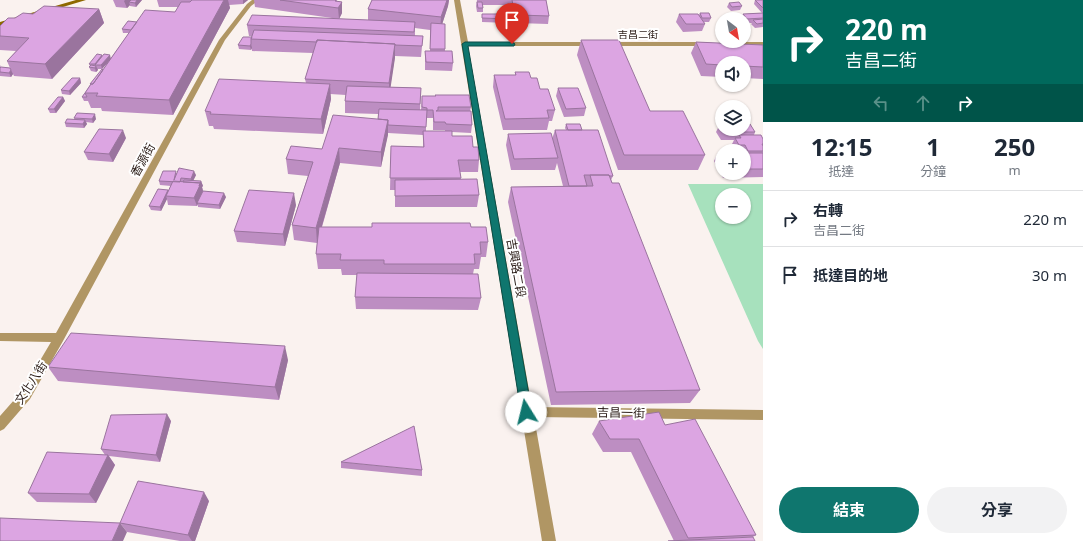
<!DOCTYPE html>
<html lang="zh-TW">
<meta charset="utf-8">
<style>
body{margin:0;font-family:"Noto Sans","Noto Sans TC",sans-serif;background:#f2f2f3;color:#1f2937;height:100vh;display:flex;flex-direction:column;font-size:15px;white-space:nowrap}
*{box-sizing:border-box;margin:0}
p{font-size:13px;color:#747a83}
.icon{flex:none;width:22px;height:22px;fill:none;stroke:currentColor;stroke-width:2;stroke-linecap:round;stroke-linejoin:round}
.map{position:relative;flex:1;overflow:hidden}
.details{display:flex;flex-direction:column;background:#fff;width:320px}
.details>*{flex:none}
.top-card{background:#00695c;color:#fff;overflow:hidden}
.needle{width:26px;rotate:149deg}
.tools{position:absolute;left:715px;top:12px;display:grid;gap:8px}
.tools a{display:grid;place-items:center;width:36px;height:36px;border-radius:50%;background:#fff;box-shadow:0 1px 3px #0004;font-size:20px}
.pin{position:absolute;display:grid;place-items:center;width:34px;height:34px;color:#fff;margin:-41px -17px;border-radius:50% 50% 50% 0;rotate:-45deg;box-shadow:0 0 4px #0007}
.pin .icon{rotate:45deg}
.me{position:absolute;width:44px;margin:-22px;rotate:351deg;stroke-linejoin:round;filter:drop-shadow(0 0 3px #0008)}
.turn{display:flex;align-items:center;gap:14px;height:84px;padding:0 16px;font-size:18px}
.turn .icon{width:52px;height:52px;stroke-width:2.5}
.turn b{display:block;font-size:28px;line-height:34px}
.lanes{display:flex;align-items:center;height:38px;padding:0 16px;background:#0003;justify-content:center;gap:20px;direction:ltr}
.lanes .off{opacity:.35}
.eta{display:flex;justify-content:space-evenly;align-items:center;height:68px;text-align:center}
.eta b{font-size:24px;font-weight:700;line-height:28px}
.button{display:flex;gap:8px;margin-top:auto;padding:8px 16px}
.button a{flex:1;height:46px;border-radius:24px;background:#0f766e;color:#fff;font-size:16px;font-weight:700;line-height:46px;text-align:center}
.button a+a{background:#f2f2f3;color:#1f2937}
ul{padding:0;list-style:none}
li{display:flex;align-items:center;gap:12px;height:56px;padding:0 16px;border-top:1px solid #e0e1e3}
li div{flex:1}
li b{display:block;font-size:15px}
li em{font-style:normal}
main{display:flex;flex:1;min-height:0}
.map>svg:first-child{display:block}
.green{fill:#a7e1bd;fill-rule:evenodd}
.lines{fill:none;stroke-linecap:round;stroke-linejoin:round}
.street{fill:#b09664;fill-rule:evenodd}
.secondary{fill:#8e6800;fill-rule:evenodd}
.wall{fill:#bd8ec2;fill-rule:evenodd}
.shaded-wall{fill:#9a749e}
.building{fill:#dca5e2;stroke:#9a749e}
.route{fill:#0f766e;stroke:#0a4d48}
.labels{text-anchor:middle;stroke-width:4;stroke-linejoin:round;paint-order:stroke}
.far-street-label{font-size:10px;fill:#2f211c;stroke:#fff}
.street-label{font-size:12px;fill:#2f211c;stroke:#fff}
</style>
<main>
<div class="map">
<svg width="763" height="541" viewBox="0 0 763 541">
<rect width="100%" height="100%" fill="#faf2ef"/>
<!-- green -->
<path class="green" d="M688,184H763V349L758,341ZM722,195H744V217H722Z"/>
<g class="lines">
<!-- street -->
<path class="street" d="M252,0H259L251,6L225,40L63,341L30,399L4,429L0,431V416L22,391L51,342L0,341V333H56L219,40L247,4Z
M454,0H460L468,42H707L710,44L707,46H468L532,407L763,410V420L534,417L556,541H542Z
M763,42V46H739L736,44L739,42Z"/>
<!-- secondary -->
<path class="secondary" d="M76,0H86L0,26V22Z"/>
</g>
<!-- wall -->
<path class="wall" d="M113,0H142L136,7L130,6V5L127,8L116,7Z
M157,0H248L243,4L229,5L230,8L173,115L102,111L101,108H91L88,101H84L82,97L90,85V84L103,70L108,62L102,69H98V70L96,72L91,71L89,67L90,66L89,64L102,56L111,58L129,33H123L122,29L137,22L175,12L178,7H159Z
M254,0H337V1L342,2V13L339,19L368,20V9L372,0H449L448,6L442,24H445V51L453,63L452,71L425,70V51H430V30L415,28V36H423L421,57L395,56L390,87L421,88L420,110H421L422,96H435V95L471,107L470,111L472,125L471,133L452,132V136L473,147L479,160L478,172H460L461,179L479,195L477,207H395V190H390L391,146L423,147V135L388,133L381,167L340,163L322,227H471L488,242L486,257H481L479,269H474L473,274L481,298L478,310L356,309L355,297L357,275H342L341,269H318L316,254L317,243L294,240L292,225L308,176L288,174L286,159L322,149L378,119V114L345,113V101L346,95L330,94L331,99L323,134L214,129L213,126H209L205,111L306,83L305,79L313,53L252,51V48L251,50L239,49L238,45L251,37L252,36H249L247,25L339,19L255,7ZM426,118H433V130H445V131H426Z
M477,0H546L549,16L548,24L517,23V17H512L511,5H482L483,8V12H477L476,6Z
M755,0H763V27L755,28L751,24L752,23H746L744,21V19H742L741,18L743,14L762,13L754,4Z
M729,3L742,6L740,10L731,11L727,7Z
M99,9L104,23L52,79L14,76L13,74L11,77L0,76V65L1,67L10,68L7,61L16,51L0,50V26L15,18L33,14Z
M700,13L711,18L709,22H704L705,24L702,31L683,32L676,22L679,14L699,15Z
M482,14L509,19V23L482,22Z
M581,40L650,111L705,155L698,170H618L577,55Z
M696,42L763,45V79L744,78V63H722V77L701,76L691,53Z
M515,72L531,78L540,89L555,110L552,121H549L547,130H503L493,87L494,75H515Z
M80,78L81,83L70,95L62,94L61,90Z
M558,88L586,108L584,116L564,117L556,96Z
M63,97L65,101L56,113H50L48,109Z
M74,118L96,119L93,123L86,122L87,124L84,128L66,127L65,123L75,120Z
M566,124L582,130L613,176L611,180L700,390L690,403L551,405L508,202L511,187L563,186L557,163L555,170H511L506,145L508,134L552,139L555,130H566L565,128Z
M720,124H722V129H744L755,132L754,135L763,139V177L723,178L714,161L718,153H722V173H744V151H733L731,146L734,140H721L716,132Z
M126,138L113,162L88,160L84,152Z
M177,173L196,175L193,181H201L203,186L202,187L203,191L226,197L220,209L198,207V204L197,206L168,205L167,199L161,211L151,210L149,206L168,190V191L171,186L160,185L159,181Z
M296,205L285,246L237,242L234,231Z
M288,360L279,400L58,381L48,367Z
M171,421L160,462L109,456L115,465L96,503L37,502L28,493L105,455L101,449Z
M599,421L665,425L756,535L753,537L674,541L631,452H603L592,434Z
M341,462L422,470V476L341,468Z
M209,501L195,541H180L127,532L120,523Z"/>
<!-- shaded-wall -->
<path class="shaded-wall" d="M125,0H135L129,2L130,5L127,8L124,1Z
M137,0H142L136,7L135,3Z
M224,0H228L230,8L173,115L169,100Z
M243,0H248L243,4Z
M447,0H449L448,6L440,31L441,17Z
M342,2V13L339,19L338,8Z
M99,9L104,23L52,79L45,64Z
M251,44L252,48L251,50L250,46Z
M395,44V58L389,98V83Z
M102,55L103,59L95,65V64Z
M110,55L111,59L102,69L101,65Z
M96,66L98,70L96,72L95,68Z
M11,70L13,74L11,77L9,73Z
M80,78L81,83L70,95L69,91Z
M330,84L331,99L323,134L321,119Z
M63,97L65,101L56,113L54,109Z
M95,114L96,119L93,123L92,119Z
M85,120L87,124L84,128L83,124Z
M388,120V135L381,167V152Z
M123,130L126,138L113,162L109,154Z
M339,148L340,163L317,243L316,228Z
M194,171L196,175L192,183L191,179Z
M201,181L203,186L202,187L203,191L197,206L194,198Z
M168,190L169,194L166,196L167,199L161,211L160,207Z
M224,193L226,197L220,209L219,205Z
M294,193L296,205L285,246L283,234Z
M285,346L288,360L279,400L275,387Z
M167,414L171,421L160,462L156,455Z
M108,455L115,465L96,503L89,494Z
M204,492L209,501L195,541H192L188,535Z
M120,523L127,532L123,541H112Z"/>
<!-- building -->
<path class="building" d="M131,0H137L135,3L129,2Z
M192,0H224L169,100L96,96L98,93H85L91,84H93L145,10L175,12L181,2H190Z
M280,0H336L335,1L342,2L338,8Z
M372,0H447L441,17L368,9Z
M512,0H546L549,16L519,15L518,10H514Z
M755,0H763V8Z
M477,2H482L483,8H478Z
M739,2L742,6L732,7L729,3Z
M44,6L99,9L45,64L7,61L29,38L0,36V26L8,18H15L23,13L33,14Z
M700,13H709L711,18H702Z
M763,13V18L747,19L743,14Z
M482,14H508L509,19L482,18Z
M679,14H698L705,24H686Z
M252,15L415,22L414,32L247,25Z
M763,19V23L757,24L753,20Z
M128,21L137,22L131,30L122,29Z
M431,23L445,24V49H430Z
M254,30L423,36L422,46L395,45V44L317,40V42L251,39Z
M243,37H252L251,39V44L250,46L238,45Z
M317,40L395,44L389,83L305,79Z
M581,40H619L650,111H683L705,155H624Z
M696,42L763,45V67L744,66V63H722V65L706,64Z
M425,51H452L453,63L426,62Z
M97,54L102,55L95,64H89Z
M104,54L110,55L101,65H95Z
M91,65L96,66L95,68L89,67Z
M1,67L10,68L11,70L9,73L0,72V68Z
M102,69L103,70L93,84H90Z
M515,72H529L531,78H537L540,89H548L555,110H547L549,118L505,119L494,75H516Z
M72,78H80L69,91L61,90Z
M219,79L330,84L321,119L210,114L211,112L205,111Z
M347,86L421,88L420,104L345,101Z
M558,88H578L586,108L566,109Z
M85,93L87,97H82Z
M435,95H469L471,107H438V110L436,111H471L472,125L446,124L445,122H434L433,110H427V108L422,107V96H436Z
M58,97H63L54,109H48Z
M379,109L427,110L426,127L388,125V120L378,119Z
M77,113L95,114L92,119L74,118Z
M333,115L388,120L381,152L339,148L316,228L292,225L313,162L286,159L291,146L322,149Z
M67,119L85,120L83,124L65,123Z
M566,124H580L582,130H568Z
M744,124H750L755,132H725L723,129H744Z
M99,129L123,130L109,154L84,152Z
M555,130H598L613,176H609V175H584L587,186H569Z
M423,131H452V136H472L473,147H478L479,160H458L461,178H390L391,146L424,147Z
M551,133L558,158L514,159L508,134Z
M739,135H761L763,139V144H762L763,146V151H748L745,145H739L735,138H741Z
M718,153H722V160Z
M744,153H763V169H744Z
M179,168L194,171L191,179L181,178L180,182L159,181L163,171H176L174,180Z
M590,175H609L612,183H619L700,390L556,392L511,187L593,186Z
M477,179L479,195L395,196V180Z
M184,180L201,181L199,186L201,183L183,182Z
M173,181L201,183L194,198L166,196Z
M158,189L168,190L160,207L149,206Z
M249,190L294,193L283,234L234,231Z
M203,191L224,193L219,205L197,203Z
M372,223H470L471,227H486L488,242H480L481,254H474L475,264H384V260H340L341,254H316L319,227H372Z
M357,273L478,274L481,298L355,297Z
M71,333L285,346L275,387L48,367Z
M659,412L665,425L695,419L756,535L688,538L639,439H610L599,421Z
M167,414L156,455L101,449L111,415Z
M414,426L422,470L341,462Z
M47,452L108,455L89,494L28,493Z
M138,481L204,492L188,535L120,523Z
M0,518L120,523L112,541H0Z
M753,537L755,541H668Z"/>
<!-- route -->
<path class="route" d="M512,42L515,44L514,46H468L532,412L530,415L526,417L523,415L521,412L462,44L465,42Z"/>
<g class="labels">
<!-- far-street labels -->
<g class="far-street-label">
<text x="638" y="38">吉昌二街</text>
</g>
<!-- street labels -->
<g class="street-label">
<text transform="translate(143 160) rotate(-61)" y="4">香源街</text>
<text transform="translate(516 268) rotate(80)" y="4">吉興路二段</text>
<text transform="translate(31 383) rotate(-57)" y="4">文化八街</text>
<text transform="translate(621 413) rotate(1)" y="4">吉昌一街</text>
</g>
</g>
</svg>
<div class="tools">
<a><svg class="needle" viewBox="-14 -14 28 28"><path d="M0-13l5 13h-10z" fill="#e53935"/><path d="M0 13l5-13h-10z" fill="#747a83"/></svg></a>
<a><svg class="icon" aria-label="sound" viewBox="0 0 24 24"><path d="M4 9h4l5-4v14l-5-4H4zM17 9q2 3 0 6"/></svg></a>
<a><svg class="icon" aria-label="layers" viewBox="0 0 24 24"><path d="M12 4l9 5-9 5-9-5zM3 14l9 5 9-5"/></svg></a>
<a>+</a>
<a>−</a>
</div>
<div class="pin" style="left:512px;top:44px;background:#d93025"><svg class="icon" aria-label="arrive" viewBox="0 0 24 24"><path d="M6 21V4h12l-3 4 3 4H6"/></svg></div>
<svg class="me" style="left:526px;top:412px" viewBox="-20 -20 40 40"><circle r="19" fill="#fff"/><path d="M0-13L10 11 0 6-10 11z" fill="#0f766e"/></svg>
</div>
<section class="details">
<div class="top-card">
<div class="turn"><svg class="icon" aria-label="right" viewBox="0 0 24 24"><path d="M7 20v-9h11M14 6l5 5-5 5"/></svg><div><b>220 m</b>吉昌二街</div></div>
<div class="lanes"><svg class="icon off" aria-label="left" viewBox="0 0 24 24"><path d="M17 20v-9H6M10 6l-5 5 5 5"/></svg><svg class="icon off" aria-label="ahead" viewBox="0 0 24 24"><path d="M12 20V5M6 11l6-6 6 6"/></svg><svg class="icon" aria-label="right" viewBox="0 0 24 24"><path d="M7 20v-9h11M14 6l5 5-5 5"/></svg></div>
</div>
<div class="eta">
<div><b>12:15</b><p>抵達</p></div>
<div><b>1</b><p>分鐘</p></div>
<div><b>250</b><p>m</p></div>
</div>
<ul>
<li><svg class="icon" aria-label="right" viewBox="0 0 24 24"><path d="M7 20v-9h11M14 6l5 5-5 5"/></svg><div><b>右轉</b><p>吉昌二街</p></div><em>220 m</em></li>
<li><svg class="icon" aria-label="arrive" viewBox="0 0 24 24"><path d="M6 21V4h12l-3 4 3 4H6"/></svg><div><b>抵達目的地</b></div><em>30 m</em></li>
</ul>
<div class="button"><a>結束</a><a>分享</a></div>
</section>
</main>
